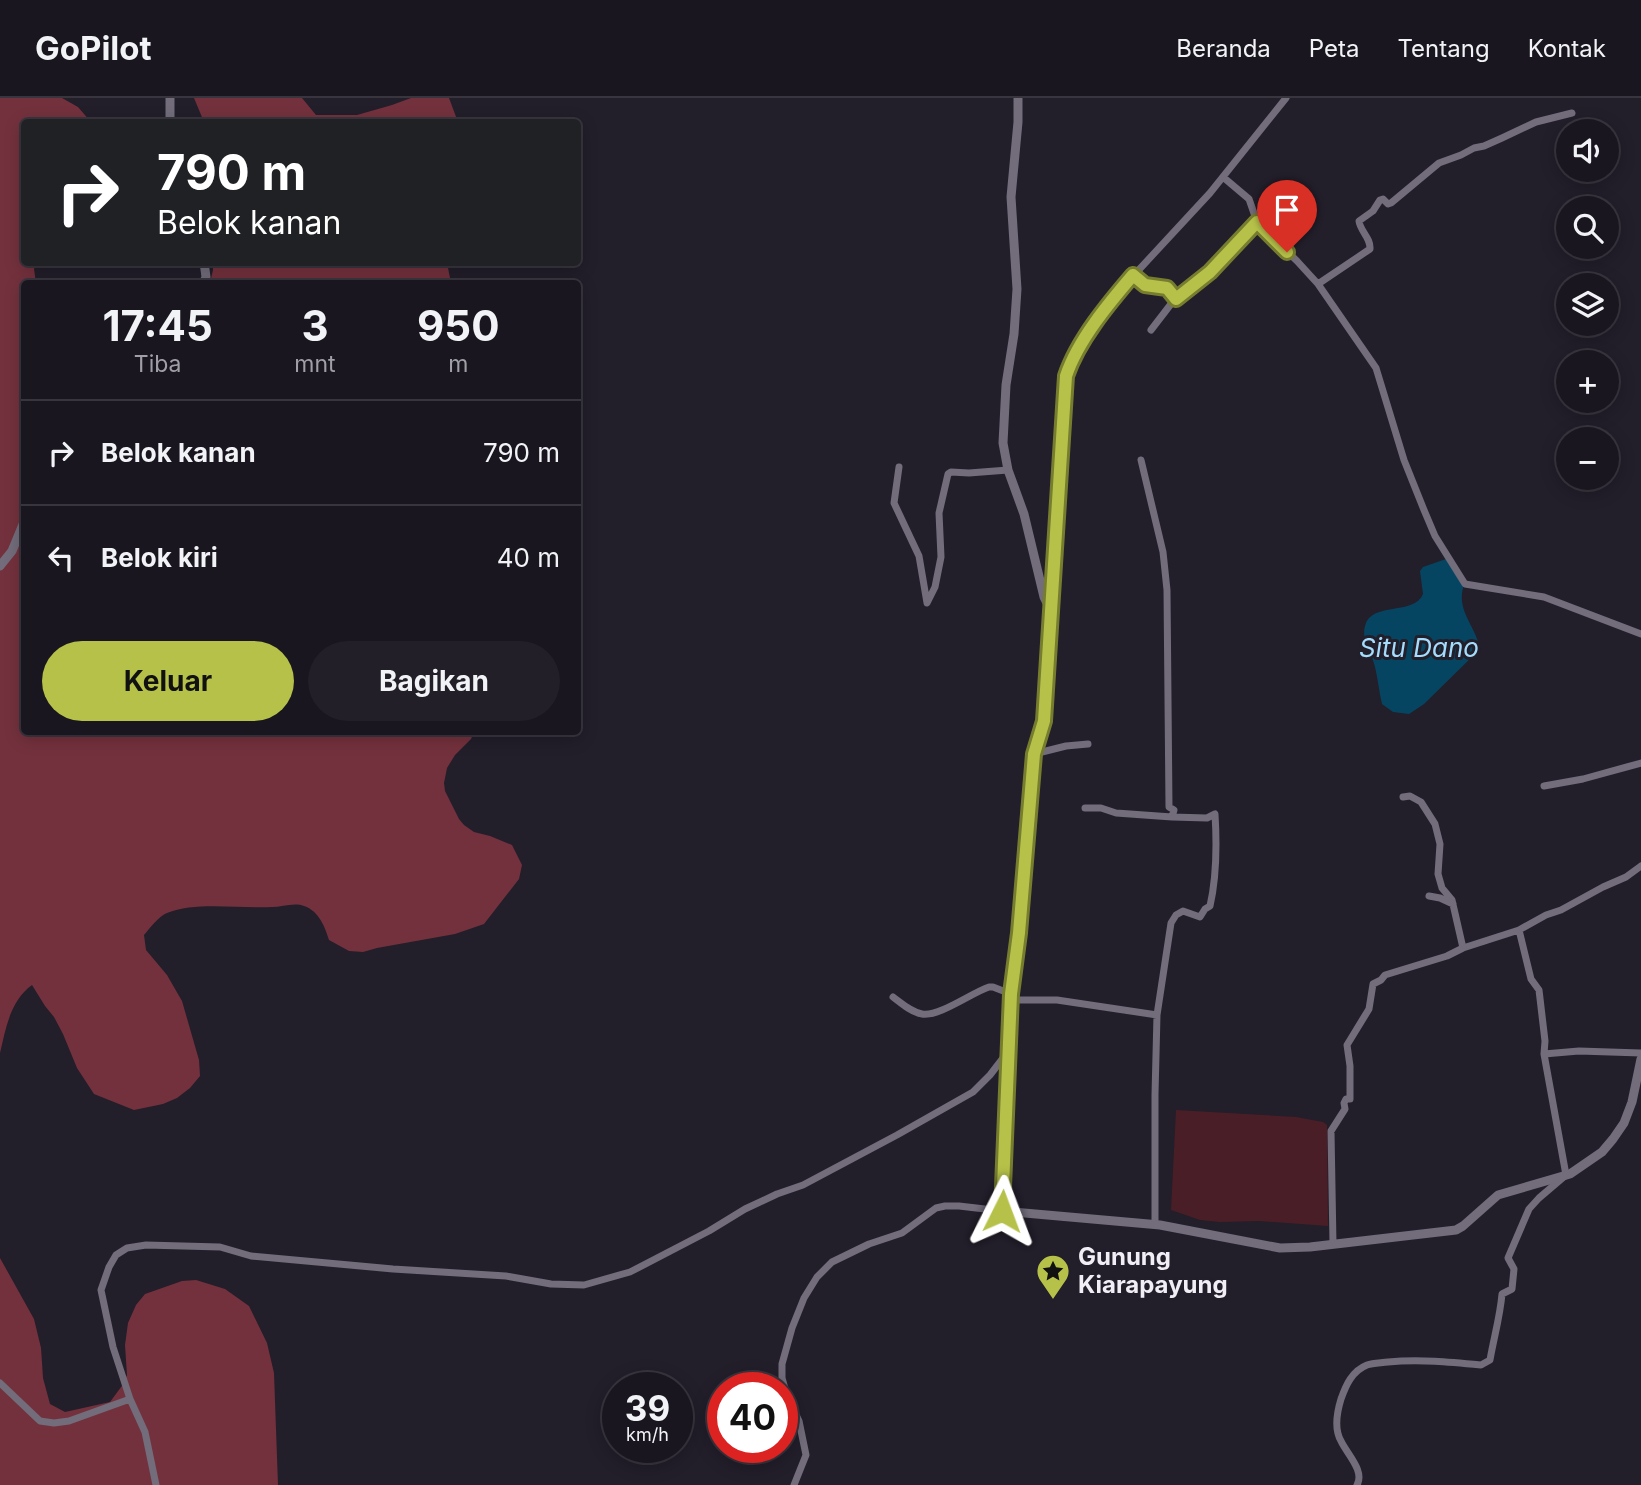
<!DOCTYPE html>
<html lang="id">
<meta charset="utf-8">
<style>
body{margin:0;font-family:Inter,sans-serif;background:#231f29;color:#f1f3f6;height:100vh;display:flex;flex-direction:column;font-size:26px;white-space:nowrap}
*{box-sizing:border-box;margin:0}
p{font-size:23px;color:#9f9fa5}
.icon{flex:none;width:38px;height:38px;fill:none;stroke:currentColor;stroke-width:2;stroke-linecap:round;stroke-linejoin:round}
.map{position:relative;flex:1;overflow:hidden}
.details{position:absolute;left:21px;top:182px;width:560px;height:455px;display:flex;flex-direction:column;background:#1a1620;border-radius:7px;box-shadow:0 4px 18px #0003,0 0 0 2px #38353e}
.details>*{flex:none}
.top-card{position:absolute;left:21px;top:21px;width:560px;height:147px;border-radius:7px;box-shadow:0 4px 18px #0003,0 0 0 2px #38353e;background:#202124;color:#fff;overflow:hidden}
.tools{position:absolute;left:1556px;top:21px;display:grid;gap:14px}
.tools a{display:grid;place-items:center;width:63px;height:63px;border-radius:50%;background:#1a1620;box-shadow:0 4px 18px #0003,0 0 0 2px #38353e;font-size:35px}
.speed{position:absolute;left:602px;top:1274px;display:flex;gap:14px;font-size:35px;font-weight:700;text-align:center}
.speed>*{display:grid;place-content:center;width:91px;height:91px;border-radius:50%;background:#1a1620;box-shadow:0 4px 18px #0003,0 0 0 2px #38353e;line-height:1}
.speed small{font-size:18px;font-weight:400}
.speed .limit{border:10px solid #d22;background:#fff;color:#111}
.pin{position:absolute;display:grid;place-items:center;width:60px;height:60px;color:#fff;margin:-72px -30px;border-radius:50% 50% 50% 0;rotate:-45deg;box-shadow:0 0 7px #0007}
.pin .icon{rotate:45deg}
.me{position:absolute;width:77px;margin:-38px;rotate:3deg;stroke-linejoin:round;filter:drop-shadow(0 0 5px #0008)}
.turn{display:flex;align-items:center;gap:24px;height:147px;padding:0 21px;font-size:32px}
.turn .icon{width:91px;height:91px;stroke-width:2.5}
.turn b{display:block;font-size:49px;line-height:60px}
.eta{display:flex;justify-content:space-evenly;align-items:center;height:119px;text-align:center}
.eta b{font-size:42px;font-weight:700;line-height:49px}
.primary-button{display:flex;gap:14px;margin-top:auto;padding:14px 21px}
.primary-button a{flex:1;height:80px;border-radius:42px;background:#b6c149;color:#111;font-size:28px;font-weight:700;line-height:80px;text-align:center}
.primary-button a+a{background:#231f29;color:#f1f3f6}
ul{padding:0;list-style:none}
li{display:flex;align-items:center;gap:21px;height:105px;padding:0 21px;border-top:2px solid #38353e}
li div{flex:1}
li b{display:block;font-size:26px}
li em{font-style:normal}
header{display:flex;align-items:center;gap:42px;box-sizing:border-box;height:98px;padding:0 35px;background:#1a1620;border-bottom:2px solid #38353e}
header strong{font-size:33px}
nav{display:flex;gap:38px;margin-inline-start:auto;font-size:24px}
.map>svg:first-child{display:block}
.green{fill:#4a1e26}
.forest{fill:#73313d}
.water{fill:#064561}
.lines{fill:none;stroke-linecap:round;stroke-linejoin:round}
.minor{stroke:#726c7b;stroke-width:7}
.tertiary{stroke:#726c7b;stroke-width:9}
.route-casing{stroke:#767d2f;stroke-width:18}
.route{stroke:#b6c149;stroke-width:12}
.labels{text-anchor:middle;stroke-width:6;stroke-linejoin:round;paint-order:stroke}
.poi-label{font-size:24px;font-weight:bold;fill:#f1eef6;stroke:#221e2a;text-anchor:start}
.water-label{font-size:26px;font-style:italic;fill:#a3dcfc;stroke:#221e2a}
</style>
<header>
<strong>GoPilot</strong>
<nav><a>Beranda</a><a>Peta</a><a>Tentang</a><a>Kontak</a></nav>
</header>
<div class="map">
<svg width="1641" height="1387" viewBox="0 0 1641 1387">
<rect width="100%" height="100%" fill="#221e2a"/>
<!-- green -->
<path class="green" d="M1176,1012L1296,1019L1323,1024L1327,1027L1328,1128L1259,1123L1220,1124L1200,1122L1171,1112Z"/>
<!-- forest -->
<path class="forest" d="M0,0H62L78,9L91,24H24V164L36,165L34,171L36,185L24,186V634H474L471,641L455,657L447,670L444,685L445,693L459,721L464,727L474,734L490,738L512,747L522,767L519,781L484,826L455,836L377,850L363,854L349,853L329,842C325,829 319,813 304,808C294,804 282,809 272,809C242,811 195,803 167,815C159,818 150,830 144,837L146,852L167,877L182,903L199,962L200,978L190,990L177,1000L163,1006L134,1012L94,996L77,970L63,936L54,919L45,908L32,887C10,903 6,930 0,955Z
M194,0H302L316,17H357L392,7L411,0H449L458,24H204Z
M213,164L447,165L451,185H210L213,172Z
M0,1160L34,1221L41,1250L43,1280L50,1306L65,1314L110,1304L124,1285L127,1277L125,1247L128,1225L136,1207L145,1196L182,1183L196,1182L225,1191L249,1208L267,1245L274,1275L278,1387H0Z"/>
<!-- water -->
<path class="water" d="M1446,461L1464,487C1455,512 1476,528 1480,551L1424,606L1409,616L1393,614L1382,606C1379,594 1378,581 1375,569C1372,555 1361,543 1365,528C1371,503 1414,518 1423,496L1420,473L1423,469Z"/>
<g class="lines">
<!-- minor -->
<path class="minor" d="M1223,79L1249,101L1257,124L1297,163L1318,186L1376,270L1404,362L1424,412L1435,438L1465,486L1544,499L1641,536
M1133,177L1145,186L1167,190L1176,201
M1318,186L1370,151C1371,140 1360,133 1359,123L1373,113L1380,102L1383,101L1388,106L1391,105L1439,65L1461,57L1474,50L1484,48L1502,40L1536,24L1572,15
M1151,232L1171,206L1203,180L1257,124
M1141,362L1163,454L1167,492L1169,709L1174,712L1172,719L1207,720L1215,716C1217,748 1217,777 1210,808L1205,811L1200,819L1183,813L1176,817L1171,825L1157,917L1155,997V1126
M899,369L894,405L919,458L927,505L935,489L941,459L939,415L948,376L951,374L969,375L1008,372
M1052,512L1065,286L1069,269L1077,253L1094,227L1122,190L1210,95L1286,0
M1034,656L1066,648L1088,646
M1544,688L1583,681L1641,665
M1403,699L1410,698L1421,704L1435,726L1440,746L1438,776L1442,790L1452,802L1463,850
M1085,710H1101L1116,715L1172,719
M1429,798L1440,800L1453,806
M893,899C901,905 911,914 922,916C939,919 971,895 989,889H993L1011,896
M1011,902H1057L1157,917
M1544,956L1579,953L1641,955
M1333,1146L1331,1033L1345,1011L1344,1005L1346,1001H1350V968L1347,947L1369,911L1373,886L1381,882L1385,877L1447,858L1463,850L1519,832L1546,817L1561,812L1603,789L1626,779L1641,768
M0,1285L40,1323L54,1325L69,1323L130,1301
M156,1387L145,1334L130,1301L113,1249L101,1192L109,1169L116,1157L127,1150L146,1147L220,1149L251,1158L393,1171L506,1178L551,1186L584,1187L630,1174L709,1133L745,1111L777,1096L803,1087L897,1037L973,994L990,977L1007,955
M794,1387L806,1357L799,1323L787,1298L782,1280V1266L792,1230L804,1200L817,1179L832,1164L869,1146L902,1135L936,1110L945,1108H959L1002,1113
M1357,1387C1365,1373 1347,1356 1341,1343C1334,1331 1337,1314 1341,1301C1346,1287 1352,1273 1367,1267C1373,1265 1381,1265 1388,1264C1419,1261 1450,1264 1481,1267L1490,1262C1494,1239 1500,1219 1502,1196L1512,1191L1514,1171L1508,1160L1529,1111L1539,1100L1566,1077L1544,956L1545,943L1539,892L1531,881L1519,832"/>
<!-- tertiary -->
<path class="tertiary" d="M170,0V24
M1018,0V24L1011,99L1017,191L1014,236L1006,287L1003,345L1008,372L1024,416L1044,499L1052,515L1044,623L1034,656L1019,835L1011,896L1002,1113L1160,1127L1280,1150L1310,1149L1456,1132L1463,1128L1498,1097L1570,1076L1602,1054L1613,1041L1624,1025L1632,1004L1641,961
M203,186L206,179L204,164
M0,468L12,453L24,424"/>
</g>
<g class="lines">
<defs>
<path id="route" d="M1002,1113L1011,896L1019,835L1034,656L1044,623L1066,278C1078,242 1109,205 1133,177L1145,187L1167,190L1176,201L1210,174L1257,124L1287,154"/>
</defs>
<!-- route casing -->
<use href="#route" class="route-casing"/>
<!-- route -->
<use href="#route" class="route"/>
</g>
<!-- icons -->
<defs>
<symbol id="sight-pin" viewBox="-11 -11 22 30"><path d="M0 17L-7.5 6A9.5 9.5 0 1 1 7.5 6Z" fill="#b6c149" stroke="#221e2a"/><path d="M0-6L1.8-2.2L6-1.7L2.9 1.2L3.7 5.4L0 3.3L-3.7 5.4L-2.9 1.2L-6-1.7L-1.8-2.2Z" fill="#111"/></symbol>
</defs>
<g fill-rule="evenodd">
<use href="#sight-pin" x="1034" y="1154" width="38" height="52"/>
</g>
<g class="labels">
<!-- poi labels -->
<g class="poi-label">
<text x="1078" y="1167">Gunung<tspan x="1078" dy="28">Kiarapayung</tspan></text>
</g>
<!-- water labels -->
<g class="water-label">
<text x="1419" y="559">Situ Dano</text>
</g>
</g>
</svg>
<div class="tools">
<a><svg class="icon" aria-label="sound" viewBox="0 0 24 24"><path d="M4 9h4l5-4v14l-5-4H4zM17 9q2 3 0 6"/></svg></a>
<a><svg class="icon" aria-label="search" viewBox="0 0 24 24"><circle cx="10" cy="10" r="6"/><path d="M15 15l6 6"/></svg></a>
<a><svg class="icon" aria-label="layers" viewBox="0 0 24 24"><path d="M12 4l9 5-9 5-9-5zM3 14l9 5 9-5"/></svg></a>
<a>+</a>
<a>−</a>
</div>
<div class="speed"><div>39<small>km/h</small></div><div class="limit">40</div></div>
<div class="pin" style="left:1287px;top:154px;background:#d93025"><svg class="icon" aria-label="arrive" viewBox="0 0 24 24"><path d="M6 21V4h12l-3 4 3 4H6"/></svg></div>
<svg class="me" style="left:1002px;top:1113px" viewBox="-20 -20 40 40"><path d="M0-17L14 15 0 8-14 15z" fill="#b6c149" stroke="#fff" stroke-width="4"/></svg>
<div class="top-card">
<div class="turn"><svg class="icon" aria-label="right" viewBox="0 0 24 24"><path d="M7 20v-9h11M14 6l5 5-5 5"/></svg><div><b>790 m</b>Belok kanan</div></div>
</div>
<section class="details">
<div class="eta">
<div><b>17:45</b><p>Tiba</p></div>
<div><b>3</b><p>mnt</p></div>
<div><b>950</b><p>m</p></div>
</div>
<ul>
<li><svg class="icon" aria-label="right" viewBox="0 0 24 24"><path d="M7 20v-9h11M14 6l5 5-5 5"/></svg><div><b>Belok kanan</b></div><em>790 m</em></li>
<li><svg class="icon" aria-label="left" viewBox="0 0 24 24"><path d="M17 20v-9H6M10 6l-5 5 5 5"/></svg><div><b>Belok kiri</b></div><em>40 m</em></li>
</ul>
<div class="primary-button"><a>Keluar</a><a>Bagikan</a></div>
</section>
</div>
